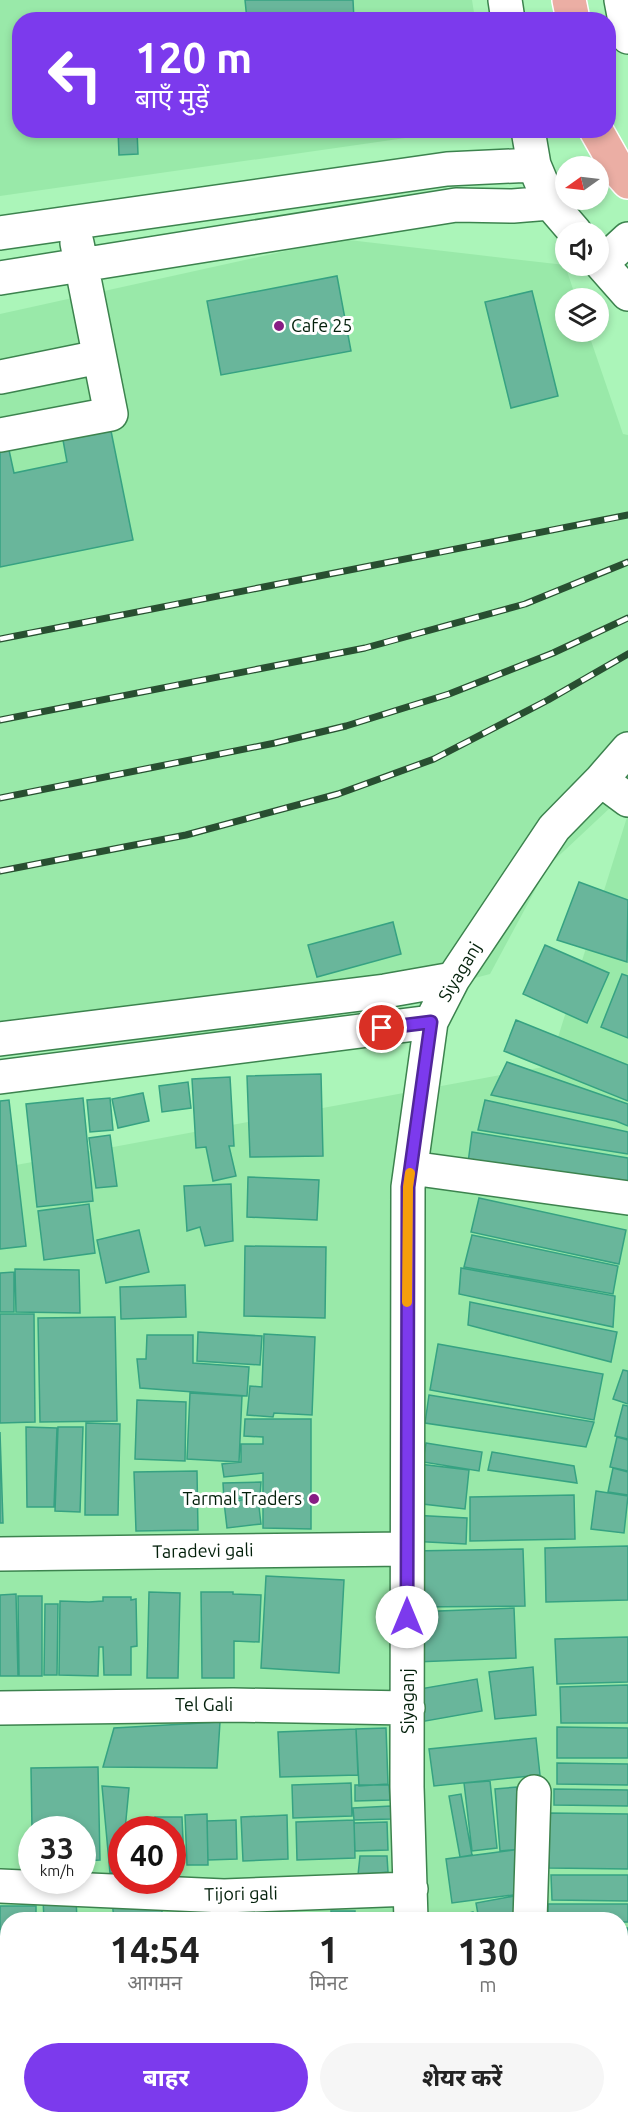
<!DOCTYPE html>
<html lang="hi">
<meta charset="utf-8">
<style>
body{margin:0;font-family:Ubuntu,"Noto Sans Devanagari",sans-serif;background:#f6f6f6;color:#222;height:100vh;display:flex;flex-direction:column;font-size:22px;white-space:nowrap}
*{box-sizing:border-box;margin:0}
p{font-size:20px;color:#767676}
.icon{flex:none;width:33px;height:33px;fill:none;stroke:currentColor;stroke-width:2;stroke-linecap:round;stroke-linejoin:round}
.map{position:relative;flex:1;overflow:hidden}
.sheet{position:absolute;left:0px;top:1912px;width:628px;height:212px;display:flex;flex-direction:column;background:#fff;border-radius:24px 24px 0 0;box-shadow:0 3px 9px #0003}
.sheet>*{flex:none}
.banner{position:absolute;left:12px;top:12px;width:604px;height:126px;border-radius:24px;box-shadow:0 3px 9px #0003;background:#7c3aed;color:#fff;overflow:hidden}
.needle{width:39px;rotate:256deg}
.fabs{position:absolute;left:555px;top:156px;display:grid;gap:12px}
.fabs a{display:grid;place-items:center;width:54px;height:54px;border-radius:50%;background:#fff;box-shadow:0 3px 9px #0003;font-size:30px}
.speed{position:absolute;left:18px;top:1816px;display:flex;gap:12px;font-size:30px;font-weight:700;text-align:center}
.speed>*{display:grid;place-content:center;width:78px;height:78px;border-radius:50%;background:#fff;box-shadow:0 3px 9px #0003;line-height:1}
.speed small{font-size:15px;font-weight:400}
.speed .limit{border:9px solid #d22;background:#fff;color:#111}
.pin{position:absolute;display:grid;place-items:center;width:51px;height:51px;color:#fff;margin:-26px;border:3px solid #fff;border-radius:50%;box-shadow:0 2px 6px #0007}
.me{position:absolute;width:66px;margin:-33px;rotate:0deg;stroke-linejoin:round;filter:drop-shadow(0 0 4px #0008)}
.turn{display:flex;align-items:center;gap:21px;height:126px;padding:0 24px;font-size:27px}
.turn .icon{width:78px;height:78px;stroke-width:2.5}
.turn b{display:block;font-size:42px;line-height:51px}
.eta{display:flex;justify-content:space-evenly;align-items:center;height:102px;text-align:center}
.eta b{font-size:36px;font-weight:700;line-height:42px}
.primary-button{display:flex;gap:12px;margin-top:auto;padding:12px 24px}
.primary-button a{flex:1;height:69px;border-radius:36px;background:#7c3aed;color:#fff;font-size:24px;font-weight:700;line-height:69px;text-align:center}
.primary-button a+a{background:#f6f6f6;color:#222}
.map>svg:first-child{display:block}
.built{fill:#99e9a9;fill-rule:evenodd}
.building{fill:#69b69b;stroke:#36a282;stroke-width:1.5}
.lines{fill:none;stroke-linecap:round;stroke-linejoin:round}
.minor-casing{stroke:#3c834e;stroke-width:36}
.major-casing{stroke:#fff;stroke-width:36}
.minor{stroke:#fff;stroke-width:33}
.major{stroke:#ebaea4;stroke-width:33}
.rail-casing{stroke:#284f31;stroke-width:7}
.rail{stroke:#fff;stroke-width:4.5;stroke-dasharray:14;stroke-linecap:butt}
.route-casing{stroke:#51269a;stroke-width:15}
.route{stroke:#7c3aed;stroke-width:10}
.slow{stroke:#f59e0b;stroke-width:10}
.poi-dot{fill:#871d84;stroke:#fff;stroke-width:2}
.labels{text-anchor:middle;stroke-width:6;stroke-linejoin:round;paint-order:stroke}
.poi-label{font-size:18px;fill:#03200b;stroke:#fff;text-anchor:start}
.street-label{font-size:18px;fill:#03200b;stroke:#fff}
</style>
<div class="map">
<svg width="628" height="2123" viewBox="0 0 628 2123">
<rect width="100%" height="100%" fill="#abf5b9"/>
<!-- built -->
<path class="built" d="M0,0H472L475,19L20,20V130L454,131L0,196Z
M340,239L565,265L576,298H566V332H588L623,434L628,435V791L548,866L490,974L311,1021L0,1057V314Z
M628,814V2123H0V1168L549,1066ZM32,1830H82V1881H32ZM122,1830H172V1881H122ZM8,1920H621V2116H8Z"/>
<!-- building -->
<path class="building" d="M245,0H353L354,20H247Z
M118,130H137L138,154L119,155Z
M337,276L351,351L221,375L207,301Z
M532,291L558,396L511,408L485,302Z
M111,431L133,540L0,567V452L9,450L14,473L67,462L63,440Z
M579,882L628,900L627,962L557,940Z
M393,922L401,954L317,977L308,945Z
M545,945L609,973L587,1023L523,994Z
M622,974L628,976V1038L601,1027Z
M516,1020L628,1065V1101L504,1051Z
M507,1062L628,1104V1126L616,1121L491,1095Z
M321,1074L323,1156L250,1157L247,1076Z
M230,1077L234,1146H229L236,1176L213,1181L206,1147L196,1148L192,1079Z
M188,1082L191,1108L162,1112L159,1086Z
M143,1093L149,1121L118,1128L112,1099Z
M83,1098L93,1201L37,1207L26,1104Z
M110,1098L113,1130L90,1132L87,1100Z
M9,1100L26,1246L0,1249V1101Z
M485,1100L628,1132V1154L478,1130Z
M472,1132L628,1158V1184L468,1163Z
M110,1135L117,1186L96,1188L89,1138Z
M248,1177L319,1180L317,1220L247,1217Z
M231,1184L233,1241L205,1246L200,1227L187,1231L184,1186Z
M479,1198L626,1230L619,1264L471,1232Z
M89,1204L95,1253L44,1260L38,1211Z
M139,1230L149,1272L106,1283L97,1240Z
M472,1235L618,1266L613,1294L464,1267Z
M245,1246L326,1247L325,1318L244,1316Z
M461,1268L615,1296L613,1327L459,1294Z
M15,1269L79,1270L80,1313L16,1312Z
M14,1272V1312H0V1273Z
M185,1285L186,1317L121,1319L120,1287Z
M470,1302L617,1332L611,1362L468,1325Z
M0,1314H34L35,1422L0,1423Z
M115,1317L117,1421L40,1422L38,1318Z
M198,1332L262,1336L260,1365L197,1361Z
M264,1334L315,1337L312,1415L274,1413L273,1417L247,1415L250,1386L262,1387Z
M147,1335H193V1363L249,1367L247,1396L140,1388L137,1359H146Z
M438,1344L603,1374L594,1420L430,1390Z
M623,1370L628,1371V1404L613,1399Z
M190,1393L242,1396L239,1462L187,1459Z
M429,1395L594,1422L586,1447L425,1423Z
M137,1400L186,1402L185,1461L135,1459Z
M623,1405L628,1406V1439L615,1436Z
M245,1419H311V1529L263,1528V1473L224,1477L222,1464L241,1462V1444H263V1437L244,1436Z
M86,1423L120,1424L118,1515H85Z
M26,1427L57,1428L54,1507H27Z
M58,1427H83L80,1512L55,1511Z
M0,1432L3,1523H0Z
M617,1437L628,1440V1471L610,1467Z
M426,1443L482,1452L479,1471L423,1462Z
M492,1452L574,1466L577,1483L488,1470Z
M419,1464L469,1470L465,1509L414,1503Z
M613,1468L628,1472V1495L608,1492Z
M197,1471L198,1530L136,1531L134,1472Z
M261,1482L260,1496L224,1500L223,1483Z
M596,1491L628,1496L624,1533L591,1529Z
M574,1495L575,1539L470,1541V1497Z
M258,1498L261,1524L227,1528L224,1502Z
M411,1515L467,1518L466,1544L409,1541Z
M628,1546V1600L546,1602L545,1548Z
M523,1549L525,1606L413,1607L412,1551Z
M266,1576L344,1580L339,1673L261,1668Z
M149,1592L180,1593L178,1678H147Z
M201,1592H233V1594L261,1595L259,1642L234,1641V1678H202Z
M16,1594L18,1676H0V1595Z
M18,1596H42V1676H19Z
M103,1597H131V1600L136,1599L137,1646L131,1647V1675H104L103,1647H99L98,1676L59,1675L60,1601L89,1602L103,1601Z
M45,1604H58L57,1675H44Z
M514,1608L516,1658L415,1662L413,1612Z
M628,1637V1682L557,1684L555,1639Z
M533,1667L536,1715L495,1719L489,1672Z
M477,1679L482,1711L420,1722L414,1690Z
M628,1685V1723H561L560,1687Z
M220,1722L217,1768L103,1767L114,1728Z
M557,1727L628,1728V1758H557Z
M386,1728L388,1784L359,1786L356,1729Z
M356,1729L358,1775L280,1777L278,1732Z
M536,1738L540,1775L434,1786L429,1749Z
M557,1763L628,1764V1785L557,1784Z
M98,1767L100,1860L82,1861V1830H32L31,1768Z
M490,1781L497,1848L472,1851L464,1783Z
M351,1783L352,1816L293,1818L292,1785Z
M355,1785H389L390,1800L355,1801Z
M102,1786L129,1788L125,1830H122V1871L110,1873Z
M517,1787L522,1849L500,1851L495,1789Z
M554,1789L628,1790V1806L554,1805Z
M461,1794L472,1855L460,1857L449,1796Z
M391,1806V1819L354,1820L353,1808Z
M549,1813L628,1814V1869L549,1868Z
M207,1814L208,1865H187L185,1815Z
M287,1815L288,1859L243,1861L241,1817Z
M155,1817H182L184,1863H172V1830H155Z
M236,1820L237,1859L208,1860L207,1821Z
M354,1820L355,1858L297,1860L296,1822Z
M387,1822L388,1850L355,1851L354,1823Z
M150,1824L151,1830H126V1825Z
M522,1849L528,1893L452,1903L446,1859Z
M360,1856H387L388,1872L358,1875Z
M551,1875H628V1901L552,1900Z
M520,1895L521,1920H479L476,1903Z
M76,1898L77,1920H44L43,1899Z
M162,1898V1920H114L112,1900Z
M548,1904H628V1922H621V1920H548Z
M0,1906H36V1920H8V2003H0Z
M331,1911H355V1920H331Z
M252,1912L253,1920H221L220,1914Z
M473,1912L475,1920H463L462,1915Z
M323,1913V1920H283V1915Z
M167,1914L205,1915V1920H167Z
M621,1928H628V1940H621Z
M621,1943H628V1982L621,1983Z
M628,1985L627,2054L621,2055V1986Z
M8,2010V2074H0V2011Z
M0,2082H8V2108H0Z
M8,2114V2116H30L31,2123H0V2115Z
M93,2116H128L130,2123H94Z
M132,2116H184L186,2123H133Z
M188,2116H237L238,2123H190Z
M247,2116H292L293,2123H248Z
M311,2116H367V2120L311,2123Z
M371,2116H393L394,2123H372Z
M436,2118L482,2123H436Z
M59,2119L60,2123H36V2122Z"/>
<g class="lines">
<defs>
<path id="minor" d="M505,0L508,20
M621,0L628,37
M528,130L534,165L550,203L575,232
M0,233L447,169L534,165
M598,260L628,294
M602,263L628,239
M0,278L456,205L513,206L550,203
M0,377L99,357
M0,435L111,414L77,243
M601,780L628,749
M0,1039L385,991L453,979
M0,1077L431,1022
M411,1168L628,1198
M0,1554L406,1549
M0,1708L233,1705L408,1708
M0,1886L224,1896L411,1889
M411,1920L407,1787L408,1187L431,1022L453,979L554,828L601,780L628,800
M530,1920L534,1792
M621,2082L628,2081
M548,2116V2123
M411,2123V2116"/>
<path id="major" d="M569,0L573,20
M596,130L621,174L628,182"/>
</defs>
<!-- minor casing -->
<use href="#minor" class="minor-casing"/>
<!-- major casing -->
<use href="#major" class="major-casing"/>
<!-- minor -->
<use href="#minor" class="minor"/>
<!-- major -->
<use href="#major" class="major"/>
<defs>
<path id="rail" d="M0,639L628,515
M0,720L365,648L525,604L628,562
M0,798L275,743L346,726L449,694L553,653L628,618
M0,871L186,835L338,794L434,759L548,700L628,654"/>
</defs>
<!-- rail casing -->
<use href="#rail" class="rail-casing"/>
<!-- rail -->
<use href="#rail" class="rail"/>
</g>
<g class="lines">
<defs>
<path id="route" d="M382,1028L431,1022L408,1187L407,1617"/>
</defs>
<!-- route casing -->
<use href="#route" class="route-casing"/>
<!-- route -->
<use href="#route" class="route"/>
<!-- slow -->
<path class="slow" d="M407,1302L408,1187L410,1173"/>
</g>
<!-- markers -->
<g class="poi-dot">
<circle cx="279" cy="326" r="6"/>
<circle cx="314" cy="1499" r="6"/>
</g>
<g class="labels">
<!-- poi labels -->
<g class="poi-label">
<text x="291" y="332">Cafe 25</text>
<text x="302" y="1505" text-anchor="end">Tarmal Traders</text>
</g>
<!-- street labels -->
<g class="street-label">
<text transform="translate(460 972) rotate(-59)" y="6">Siyaganj</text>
<text transform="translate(203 1551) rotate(-1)" y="6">Taradevi gali</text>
<text transform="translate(408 1701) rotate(-90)" y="6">Siyaganj</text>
<text x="204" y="1711">Tel Gali</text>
<text transform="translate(241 1894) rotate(-1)" y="6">Tijori gali</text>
</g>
</g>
</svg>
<div class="fabs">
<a><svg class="needle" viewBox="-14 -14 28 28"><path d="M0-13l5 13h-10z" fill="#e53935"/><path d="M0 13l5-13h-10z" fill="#767676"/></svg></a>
<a><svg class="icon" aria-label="sound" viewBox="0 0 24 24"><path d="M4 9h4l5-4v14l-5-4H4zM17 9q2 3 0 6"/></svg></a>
<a><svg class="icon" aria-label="layers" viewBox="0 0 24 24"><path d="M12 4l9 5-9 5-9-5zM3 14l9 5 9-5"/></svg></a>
</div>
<div class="speed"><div>33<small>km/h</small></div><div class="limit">40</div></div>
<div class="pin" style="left:382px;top:1028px;background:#d93025"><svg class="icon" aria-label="arrive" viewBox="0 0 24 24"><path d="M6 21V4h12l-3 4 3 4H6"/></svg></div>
<svg class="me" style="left:407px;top:1617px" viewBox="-20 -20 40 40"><circle r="19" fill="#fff"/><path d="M0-13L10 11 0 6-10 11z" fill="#7c3aed"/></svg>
<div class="banner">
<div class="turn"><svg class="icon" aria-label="left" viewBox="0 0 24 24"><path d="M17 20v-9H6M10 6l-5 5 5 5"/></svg><div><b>120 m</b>बाएँ मुड़ें</div></div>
</div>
<section class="sheet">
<div class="eta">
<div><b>14:54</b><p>आगमन</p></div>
<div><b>1</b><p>मिनट</p></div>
<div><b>130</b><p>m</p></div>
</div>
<div class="primary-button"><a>बाहर</a><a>शेयर करें</a></div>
</section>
</div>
